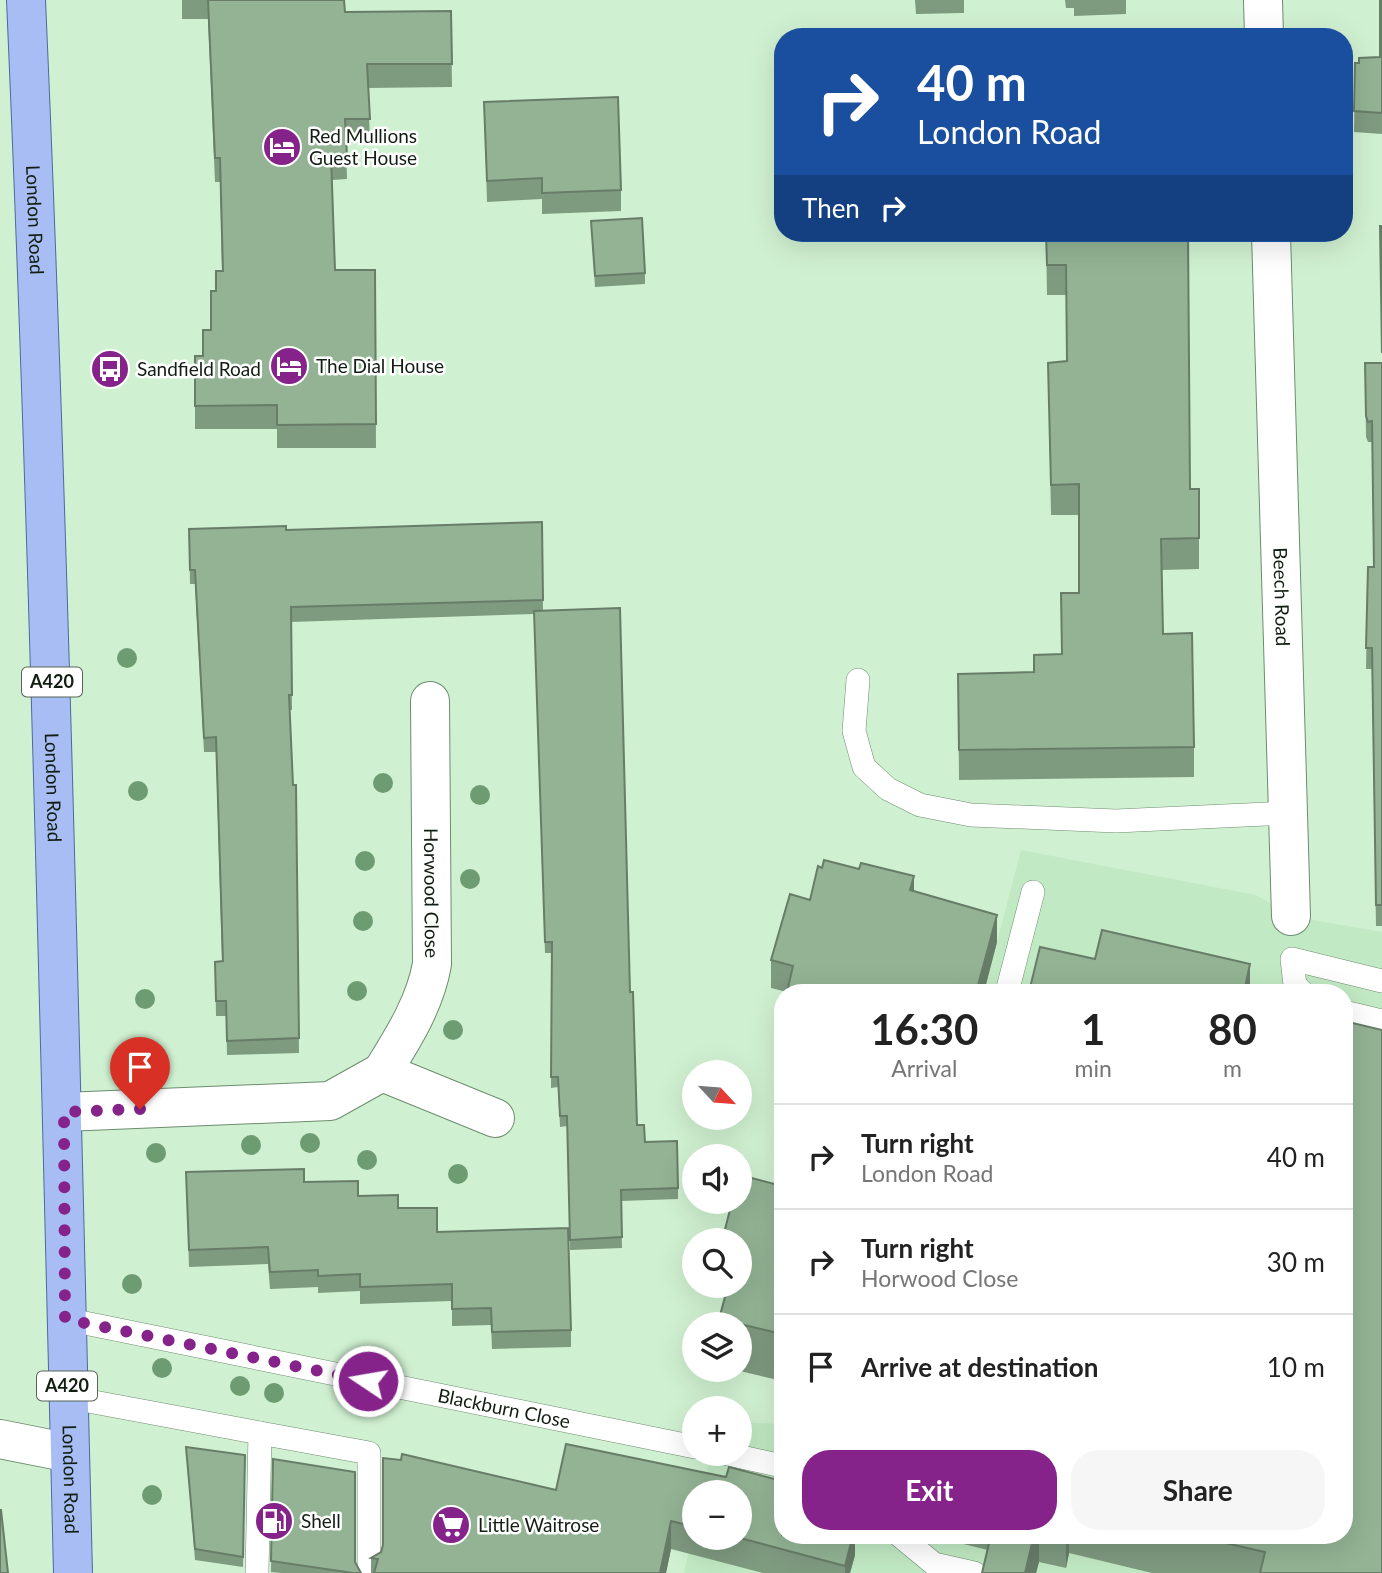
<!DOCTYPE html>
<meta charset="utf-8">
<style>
body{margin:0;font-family:Lato,sans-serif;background:#f6f6f6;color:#222;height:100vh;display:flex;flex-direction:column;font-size:26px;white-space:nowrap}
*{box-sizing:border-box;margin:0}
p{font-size:23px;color:#767676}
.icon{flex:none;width:38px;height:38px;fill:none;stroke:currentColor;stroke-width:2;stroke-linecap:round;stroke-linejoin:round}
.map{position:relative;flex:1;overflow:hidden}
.side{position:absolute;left:774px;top:984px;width:579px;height:560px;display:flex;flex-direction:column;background:#fff;border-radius:28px;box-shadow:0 7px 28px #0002}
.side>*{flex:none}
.guide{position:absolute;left:774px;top:28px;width:579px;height:214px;border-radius:28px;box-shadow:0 7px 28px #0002;background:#1a4fa0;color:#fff;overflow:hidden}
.needle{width:46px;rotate:116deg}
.tools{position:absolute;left:682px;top:1060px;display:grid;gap:14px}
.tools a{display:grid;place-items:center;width:70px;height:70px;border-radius:50%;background:#fff;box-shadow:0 7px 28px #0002;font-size:35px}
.pin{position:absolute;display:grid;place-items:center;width:60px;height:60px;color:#fff;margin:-72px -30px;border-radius:50% 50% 50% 0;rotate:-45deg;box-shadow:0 0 7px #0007}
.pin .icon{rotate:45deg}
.me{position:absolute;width:77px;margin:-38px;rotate:282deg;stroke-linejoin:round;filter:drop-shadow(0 0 5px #0008)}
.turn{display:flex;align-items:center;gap:24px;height:147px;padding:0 28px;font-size:32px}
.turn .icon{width:91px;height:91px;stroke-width:2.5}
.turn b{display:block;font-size:49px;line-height:60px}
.then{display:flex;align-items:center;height:66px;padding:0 28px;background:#0003;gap:14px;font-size:26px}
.eta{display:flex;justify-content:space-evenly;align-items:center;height:119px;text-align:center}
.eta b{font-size:42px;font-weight:700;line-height:49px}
.action{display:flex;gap:14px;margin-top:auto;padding:14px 28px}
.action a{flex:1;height:80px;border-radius:28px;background:#86238b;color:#fff;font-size:28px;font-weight:700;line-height:80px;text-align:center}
.action a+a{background:#f6f6f6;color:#222}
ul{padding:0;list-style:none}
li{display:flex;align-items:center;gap:21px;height:105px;padding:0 28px;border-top:2px solid #e0e0e0}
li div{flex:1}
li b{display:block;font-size:26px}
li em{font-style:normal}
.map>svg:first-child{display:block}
.built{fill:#c1e9c3}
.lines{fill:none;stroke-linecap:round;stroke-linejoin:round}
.lane-casing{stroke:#6d8c6f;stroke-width:24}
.street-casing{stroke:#6d8c6f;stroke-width:40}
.secondary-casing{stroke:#6d8c6f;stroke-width:40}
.primary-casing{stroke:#4c69a0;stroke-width:40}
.lane{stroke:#fff;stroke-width:23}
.street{stroke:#fff;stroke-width:38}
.secondary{stroke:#fff;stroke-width:38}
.primary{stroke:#a7bdf4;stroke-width:38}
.tree{fill:#6d9c72}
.wall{fill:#7e9a7f;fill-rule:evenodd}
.shaded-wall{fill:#677d68}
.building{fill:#93b394;stroke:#677d68;stroke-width:2}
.route{stroke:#86238b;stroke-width:12;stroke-dasharray:0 21.6}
.labels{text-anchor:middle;stroke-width:5;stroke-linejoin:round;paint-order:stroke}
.shield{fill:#fff;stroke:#596259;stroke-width:2}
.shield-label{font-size:18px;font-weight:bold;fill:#121e12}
.poi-label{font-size:19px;fill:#121e12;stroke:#fff;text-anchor:start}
.street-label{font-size:19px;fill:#121e12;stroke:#fff}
</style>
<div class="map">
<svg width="1382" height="1573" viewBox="0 0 1382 1573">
<rect width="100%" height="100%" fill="#d0f1d1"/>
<!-- built -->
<path class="built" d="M1021,850L1256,895L1291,916L1382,932V1573H684L695,1524V1538H740V1493H702L711,1454H740V1422L782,1424V1535H1344V992H984Z"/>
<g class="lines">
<defs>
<g id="lane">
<path d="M858,680L854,731L864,767L888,789L920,805L971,815L1116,821L1290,813"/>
<path d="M1007,992L1033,892"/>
<path d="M1302,992L1295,985L1292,959L1382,981"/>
<path d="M1344,1012L1382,1021"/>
<path id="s1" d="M65,1319L695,1447"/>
<path d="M67,1397L260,1433L257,1573"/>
<path d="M260,1433L369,1453V1573"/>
<path d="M728,1454L782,1466"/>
<path d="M899,1535L934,1564L974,1573"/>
</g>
<g id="street">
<path d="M1263,0L1264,37"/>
<path id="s2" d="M1271,233L1291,916"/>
<path id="s3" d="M430,701L432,964C425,1004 403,1038 382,1072L495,1118"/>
<path d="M64,1112L330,1101L382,1072"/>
</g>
<path id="secondary" d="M0,1439L70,1453"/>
<g id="primary">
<path id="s4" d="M26,0C49,524 60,1048 73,1573"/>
</g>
</defs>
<!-- lane casing -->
<use href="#lane" class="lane-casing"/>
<!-- street casing -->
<use href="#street" class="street-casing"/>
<!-- secondary casing -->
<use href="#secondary" class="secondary-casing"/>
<!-- primary casing -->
<use href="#primary" class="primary-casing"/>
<!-- lane -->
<use href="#lane" class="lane"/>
<!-- street -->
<use href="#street" class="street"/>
<!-- secondary -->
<use href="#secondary" class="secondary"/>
<!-- primary -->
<use href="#primary" class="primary"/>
</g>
<!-- trees -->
<g class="tree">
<circle cx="127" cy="658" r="10"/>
<circle cx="383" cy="783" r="10"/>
<circle cx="138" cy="791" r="10"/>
<circle cx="480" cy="795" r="10"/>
<circle cx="365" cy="861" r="10"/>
<circle cx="470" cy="879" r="10"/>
<circle cx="363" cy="921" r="10"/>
<circle cx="357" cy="991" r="10"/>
<circle cx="145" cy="999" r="10"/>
<circle cx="453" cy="1030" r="10"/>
<circle cx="310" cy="1143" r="10"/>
<circle cx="251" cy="1145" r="10"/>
<circle cx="156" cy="1153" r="10"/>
<circle cx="367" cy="1160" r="10"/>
<circle cx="458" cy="1174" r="10"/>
<circle cx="132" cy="1284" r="10"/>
<circle cx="162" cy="1368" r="10"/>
<circle cx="240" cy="1386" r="10"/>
<circle cx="274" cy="1393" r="10"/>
<circle cx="152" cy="1495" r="10"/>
</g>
<!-- wall -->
<path class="wall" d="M182,0H344L345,12L451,11L452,87L368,88L370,142L346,143L347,179L332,180L335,270H375L376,448H277V429H195V356H203L211,330L216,291L222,271L220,182H215L208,19H182Z
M915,0H964V13L916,14Z
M1065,0H1126V14L1074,16V8H1066Z
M1382,0V134L1354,132L1355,63H1359L1380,57Z
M484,102L621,190V211L542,214V199L487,202Z
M591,221L645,273V284L595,287Z
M1382,226V926H1376L1372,669H1366L1368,567H1374L1372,442H1368L1366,437L1365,363H1382Z
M1046,233H1188L1190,489H1199V569L1162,570L1163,634L1194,747V777L959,780L958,674L1034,672L1062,654L1061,593H1079V515H1051L1048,363L1066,361V295H1047Z
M542,522L543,611L630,992L637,1125L645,1142L678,1188V1199L621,1201L622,1248L570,1250L567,1126L560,1127L558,1087L551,1088L552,953H545L534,614L291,622L292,710H290L293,785H296L299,1053L227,1055L226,1016H216L215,962L222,961L216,752H204L195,584H190L189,529L286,530Z
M914,891L997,942L984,992H787L771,988V960L810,900Z
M186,1172L304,1182L358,1196L398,1208L437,1232L571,1330V1347L492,1349L491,1325L452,1326V1301L360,1304V1291L318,1293V1287L270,1289L268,1264L189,1267Z
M782,1186V1381L736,1370H740V1325H719V1319L725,1295L720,1293V1286H740Z
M566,1444L726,1477L729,1467L782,1481V1535H855V1555L850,1573H763L671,1549L666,1573H371V1558L381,1552L383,1545V1458L401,1460L402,1454L556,1490ZM695,1493H740V1538H695Z
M186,1447L245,1455L243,1567L195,1560Z
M273,1459L355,1562L361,1573H281L271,1572Z
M955,1535H1344L1382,1573H1152L1069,1553L1066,1568L1039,1562L1036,1573H982L988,1550L955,1542Z"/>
<!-- shaded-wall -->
<path class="shaded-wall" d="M914,876V903L910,890Z
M997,915V942L984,992H977Z
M1250,964V992H1244Z
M671,1521V1549L666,1573H660Z
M853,1535H855V1555L850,1573H845V1566Z
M1034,1535H1039V1562L1036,1573H1025Z
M1066,1535H1069V1553L1066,1568Z"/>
<!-- building -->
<path class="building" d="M208,0H344L345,12L451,11L452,64H367L370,119H345L347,156H331L335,270H375L376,424L277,425V405L195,406V356H203V330H211V291H216V271H223L220,158H215Z
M1380,0H1382V113L1354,111L1355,63H1359V58L1380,57Z
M618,97L621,190L542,193V178L487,181L484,102Z
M642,218L645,273L595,276L591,221Z
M1380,226H1382V353Z
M1046,233H1188L1190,489H1199V538L1161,539L1163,634L1192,633L1194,747L959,750L958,674L1034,672V655L1062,654L1061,593H1079V484L1051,485L1048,363L1067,361L1066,265H1047Z
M1365,363H1382V905H1376L1372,648H1366L1368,567H1374L1372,421L1368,422L1366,416Z
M542,522L543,600L291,607L292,695H289L293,785H296L299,1038L227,1041L226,1001H216L215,962L223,961L216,737L204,738L195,570H190L189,529L286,526V530Z
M620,608L630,992H633L637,1125H644L645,1142L677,1141L678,1188L621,1190L622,1237L570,1240L567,1116H560L558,1077H551L552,942H545L534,611Z
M824,860L859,869L861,863L914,876L910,890L997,915L977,989L960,985L958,992H787L793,966L771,960L790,894L810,900L818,866L822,868Z
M1102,930L1250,964L1244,992H1029L1040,947L1095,959Z
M1344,1021L1382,1030V1573H1260L1265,1552L1190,1535H1344Z
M304,1169V1182L358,1181V1196L398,1195V1208H437V1232L568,1228L571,1330L492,1332L491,1308L452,1309V1284L360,1287V1274L318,1276V1270L270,1272L268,1247L189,1250L186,1172Z
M740,1175L782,1186V1334L719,1319L728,1286H740V1241H722L732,1202H740Z
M566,1444L726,1477L729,1467L782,1481V1535H853L845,1566L740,1538V1493H695V1527L671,1521L660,1573H374L378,1559L371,1558L381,1552L383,1545V1458L401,1460L402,1454L556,1490Z
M186,1447L245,1455L243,1557L195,1549Z
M273,1459L355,1472V1562L361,1573H353L271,1561Z
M0,1510H1L8,1573H0Z
M991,1535H1034L1025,1573H982Z"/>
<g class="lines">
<!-- route -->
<path class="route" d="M140,1109L64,1112L65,1319L368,1381"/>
</g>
<!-- icons -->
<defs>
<symbol id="hotel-disc" viewBox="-11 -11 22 22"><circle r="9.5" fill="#86238b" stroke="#fff"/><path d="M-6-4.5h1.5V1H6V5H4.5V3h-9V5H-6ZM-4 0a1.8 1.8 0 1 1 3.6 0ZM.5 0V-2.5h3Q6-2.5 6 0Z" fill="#fff"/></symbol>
<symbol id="bus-disc" viewBox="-11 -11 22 22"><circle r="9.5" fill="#86238b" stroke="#fff"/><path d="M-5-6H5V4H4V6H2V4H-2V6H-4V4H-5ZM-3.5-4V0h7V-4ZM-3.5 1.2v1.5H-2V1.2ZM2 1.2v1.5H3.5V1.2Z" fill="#fff"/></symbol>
<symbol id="fuel-disc" viewBox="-11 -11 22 22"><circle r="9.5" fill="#86238b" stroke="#fff"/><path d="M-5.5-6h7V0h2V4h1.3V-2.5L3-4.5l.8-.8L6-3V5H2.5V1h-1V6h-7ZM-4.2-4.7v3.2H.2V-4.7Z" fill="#fff"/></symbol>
<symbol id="supermarket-disc" viewBox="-11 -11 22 22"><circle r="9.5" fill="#86238b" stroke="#fff"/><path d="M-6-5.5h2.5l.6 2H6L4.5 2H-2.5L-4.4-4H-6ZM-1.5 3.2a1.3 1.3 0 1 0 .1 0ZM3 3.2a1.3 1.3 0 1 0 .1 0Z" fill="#fff"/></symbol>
</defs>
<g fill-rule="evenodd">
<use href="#hotel-disc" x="260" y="125" width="44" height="44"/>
<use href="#hotel-disc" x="267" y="344" width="44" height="44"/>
<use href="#bus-disc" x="88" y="347" width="44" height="44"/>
<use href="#fuel-disc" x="252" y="1499" width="44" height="44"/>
<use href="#supermarket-disc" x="429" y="1503" width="44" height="44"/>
</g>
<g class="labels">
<!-- shield labels -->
<g class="shield">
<rect x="22" y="667.5" width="60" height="29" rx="5"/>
<rect x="37" y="1371.5" width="60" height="29" rx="5"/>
</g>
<g class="shield-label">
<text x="52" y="688">A420</text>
<text x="67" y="1392">A420</text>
</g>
<!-- poi labels -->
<g class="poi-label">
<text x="309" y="143">Red Mullions<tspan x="309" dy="22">Guest House</tspan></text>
<text x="316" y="373">The Dial House</text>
<text x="137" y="376">Sandfield Road</text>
<text x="301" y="1528">Shell</text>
<text x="478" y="1532">Little Waitrose</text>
</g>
<!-- street labels -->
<g class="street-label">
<text dy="7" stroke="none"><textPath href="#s4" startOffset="220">London Road</textPath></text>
<text dy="7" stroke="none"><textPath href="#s2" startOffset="364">Beech Road</textPath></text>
<text dy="7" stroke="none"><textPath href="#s4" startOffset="788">London Road</textPath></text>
<text dy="7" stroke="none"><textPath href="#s3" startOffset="192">Horwood Close</textPath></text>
<text dy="7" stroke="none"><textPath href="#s1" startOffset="448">Blackburn Close</textPath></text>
<text dy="7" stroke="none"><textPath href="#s4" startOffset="1480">London Road</textPath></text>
</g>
</g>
</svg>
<div class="tools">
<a><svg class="needle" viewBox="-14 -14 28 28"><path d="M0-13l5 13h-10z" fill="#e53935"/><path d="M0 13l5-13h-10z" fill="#767676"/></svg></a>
<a><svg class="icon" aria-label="sound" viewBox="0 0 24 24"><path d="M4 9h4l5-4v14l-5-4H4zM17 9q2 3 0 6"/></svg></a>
<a><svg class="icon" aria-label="search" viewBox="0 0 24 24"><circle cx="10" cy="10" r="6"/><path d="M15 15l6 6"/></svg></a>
<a><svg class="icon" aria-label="layers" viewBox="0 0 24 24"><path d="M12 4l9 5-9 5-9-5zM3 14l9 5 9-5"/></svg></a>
<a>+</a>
<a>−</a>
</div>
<div class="pin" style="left:140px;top:1109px;background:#d93025"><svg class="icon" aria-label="arrive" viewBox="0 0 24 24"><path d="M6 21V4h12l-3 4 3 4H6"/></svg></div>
<svg class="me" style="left:368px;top:1381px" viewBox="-20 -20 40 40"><circle r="17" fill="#86238b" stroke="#fff" stroke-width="3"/><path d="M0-11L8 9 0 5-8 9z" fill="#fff"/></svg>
<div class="guide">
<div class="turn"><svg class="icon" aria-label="right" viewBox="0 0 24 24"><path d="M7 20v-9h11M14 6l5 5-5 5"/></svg><div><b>40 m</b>London Road</div></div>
<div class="then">Then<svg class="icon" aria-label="right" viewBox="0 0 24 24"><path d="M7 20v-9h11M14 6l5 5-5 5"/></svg></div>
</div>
<section class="side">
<div class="eta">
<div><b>16:30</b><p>Arrival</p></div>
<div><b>1</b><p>min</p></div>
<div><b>80</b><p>m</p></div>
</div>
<ul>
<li><svg class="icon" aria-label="right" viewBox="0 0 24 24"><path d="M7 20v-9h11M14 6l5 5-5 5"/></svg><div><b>Turn right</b><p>London Road</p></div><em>40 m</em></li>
<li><svg class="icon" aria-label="right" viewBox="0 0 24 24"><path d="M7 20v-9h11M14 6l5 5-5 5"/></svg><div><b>Turn right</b><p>Horwood Close</p></div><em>30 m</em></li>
<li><svg class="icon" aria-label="arrive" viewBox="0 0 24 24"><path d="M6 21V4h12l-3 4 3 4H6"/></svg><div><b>Arrive at destination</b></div><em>10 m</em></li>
</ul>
<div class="action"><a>Exit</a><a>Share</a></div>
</section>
</div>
